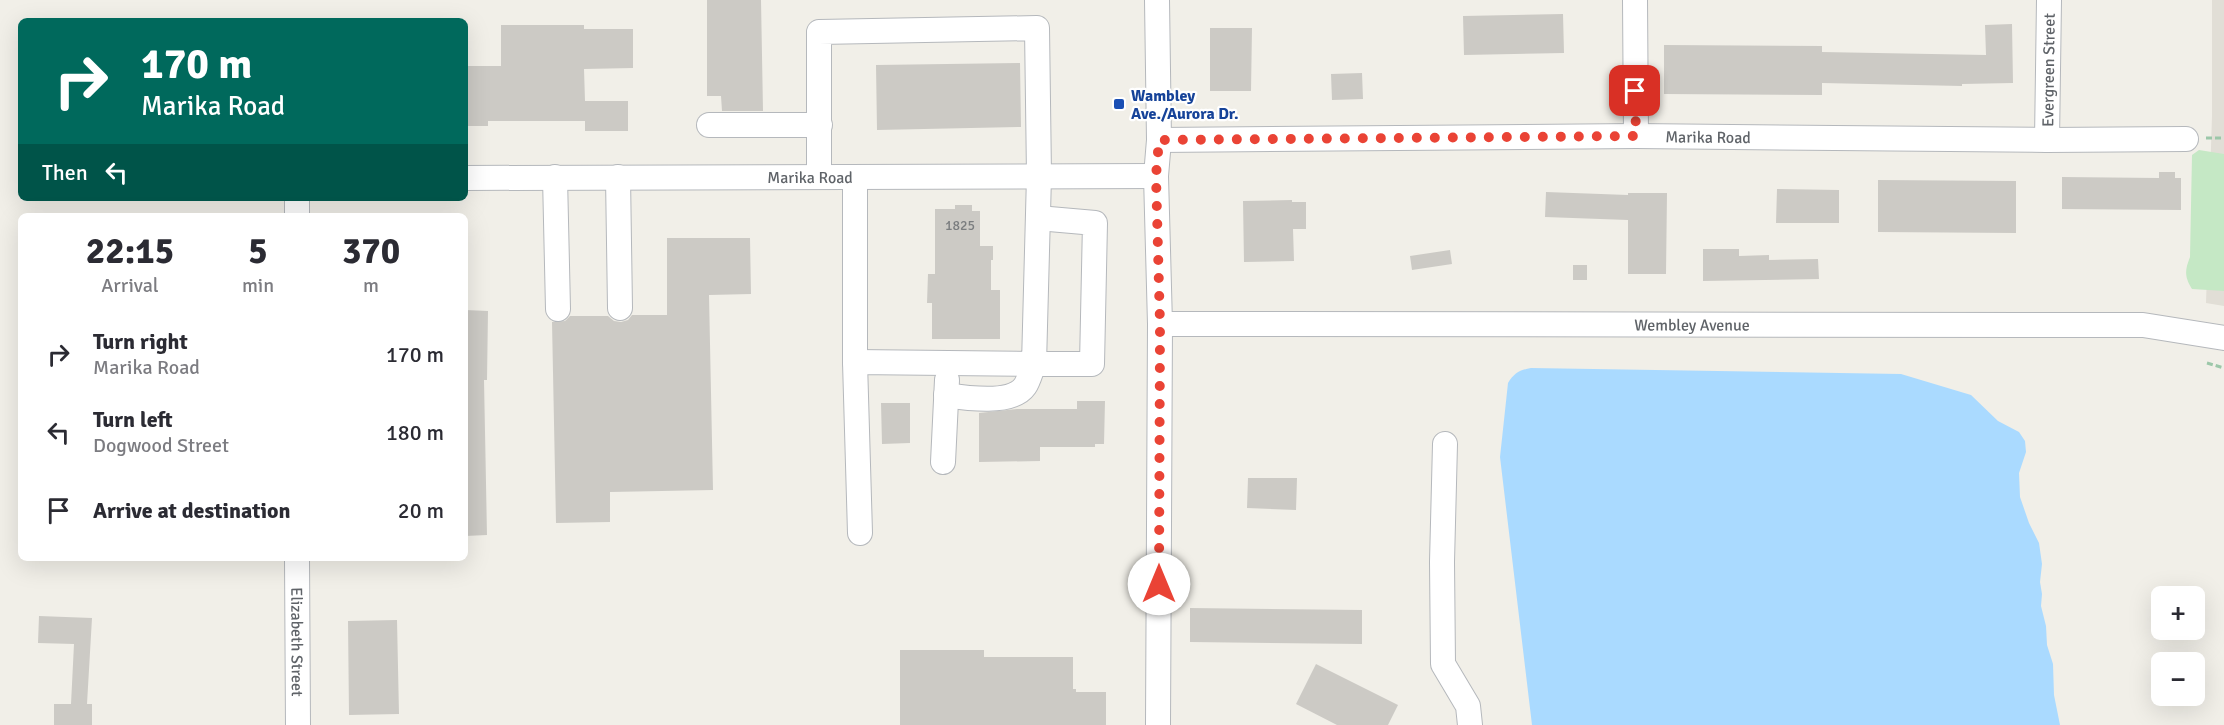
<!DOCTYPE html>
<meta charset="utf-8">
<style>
body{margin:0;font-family:Signika,sans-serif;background:#f2f2f3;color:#2b2b33;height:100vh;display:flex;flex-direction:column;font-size:22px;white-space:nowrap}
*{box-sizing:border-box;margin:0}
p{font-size:20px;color:#7c7c81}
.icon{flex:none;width:33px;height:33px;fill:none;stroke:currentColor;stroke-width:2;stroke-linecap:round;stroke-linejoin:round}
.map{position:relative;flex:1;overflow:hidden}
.side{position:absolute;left:18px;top:213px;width:450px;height:348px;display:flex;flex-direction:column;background:#fff;border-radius:9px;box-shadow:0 6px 24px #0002}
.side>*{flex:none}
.hud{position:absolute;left:18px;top:18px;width:450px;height:183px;border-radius:9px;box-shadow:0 6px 24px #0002;background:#00695c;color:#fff;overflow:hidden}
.buttons{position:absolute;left:2151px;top:586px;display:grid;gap:12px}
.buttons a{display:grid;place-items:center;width:54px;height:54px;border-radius:9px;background:#fff;box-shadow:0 6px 24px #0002;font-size:30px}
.pin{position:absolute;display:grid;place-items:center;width:51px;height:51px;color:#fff;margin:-26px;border-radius:12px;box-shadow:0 3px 9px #0006}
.me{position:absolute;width:66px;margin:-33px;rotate:0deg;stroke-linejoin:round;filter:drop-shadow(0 0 4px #0008)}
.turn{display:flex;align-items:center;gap:21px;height:126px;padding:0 24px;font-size:27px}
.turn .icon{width:78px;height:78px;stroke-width:2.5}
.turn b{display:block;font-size:42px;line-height:51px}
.then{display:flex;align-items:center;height:57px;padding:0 24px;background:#0003;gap:12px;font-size:22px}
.eta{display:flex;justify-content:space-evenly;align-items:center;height:102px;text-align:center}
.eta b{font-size:36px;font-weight:700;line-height:42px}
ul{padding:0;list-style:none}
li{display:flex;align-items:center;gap:18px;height:78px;padding:0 24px}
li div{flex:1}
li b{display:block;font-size:22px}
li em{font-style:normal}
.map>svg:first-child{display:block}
.education{fill:#e1ded6}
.green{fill:#c5e8c5}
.water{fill:#aadaff}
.building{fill:#cccac5}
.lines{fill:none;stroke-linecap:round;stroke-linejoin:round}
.minor-casing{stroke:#b5b8bc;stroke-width:26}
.path{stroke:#9cc7a9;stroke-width:3;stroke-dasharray:6 3;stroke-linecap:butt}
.minor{stroke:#fff;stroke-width:24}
.route{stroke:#ea4335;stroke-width:10;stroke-dasharray:0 18}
.transit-dot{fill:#1a4fb4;stroke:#fff;stroke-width:2}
.labels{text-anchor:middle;stroke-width:4.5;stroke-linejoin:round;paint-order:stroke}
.number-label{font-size:14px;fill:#7a7d7f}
.street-label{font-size:16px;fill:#5f6368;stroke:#fff}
.transit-label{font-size:16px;font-weight:bold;fill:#164399;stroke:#fff;text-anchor:start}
</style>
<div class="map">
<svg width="2224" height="725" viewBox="0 0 2224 725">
<rect width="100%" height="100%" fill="#f1efe8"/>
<!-- education -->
<path class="education" d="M2212,0H2224V306L2206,303L2212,116Z"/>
<!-- green -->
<path class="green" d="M2199,150L2224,154V291L2192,289C2184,276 2185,270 2190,257L2192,155Z"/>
<!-- water -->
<path class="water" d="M1531,368L1901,374L1971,395L1998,421L2019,432L2025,441L2026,452L2019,473L2020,497L2029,523L2039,543L2042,564L2040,582L2042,594L2041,606L2046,626L2047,645L2053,664L2054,695L2060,725H1532L1500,457L1508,383C1514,373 1520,370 1531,368Z"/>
<!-- building -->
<path class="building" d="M707,0H761L763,111H722L721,96H707Z
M1563,14L1564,53L1464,55L1463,16Z
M2012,24L2013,83L1962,84V86L1822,83V95L1664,94V45L1822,46V52L1986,55L1985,25Z
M501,25H584V29H633V68L584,69L585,101H628V131H585V121H488V126H465V66H501Z
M1210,28H1252L1251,91H1210Z
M1020,63L1021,127L877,130L876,65Z
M1362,73L1363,99L1332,100L1331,74Z
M2159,172H2175V178H2181V210L2062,209V177L2159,178Z
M1878,180L2016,181V233L1878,232Z
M1777,189L1839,190V223H1776Z
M1546,192L1628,195V193H1667L1666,274H1628V220L1545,217Z
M1292,200V202H1306V229H1293L1294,261L1244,262L1243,201Z
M955,205H972V211H980V246H993V260H991V290H1000V339H932V303H927L928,274H935V209H955Z
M667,238H750L751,294L709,295L713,490L610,492V522L556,523L552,322L565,321L570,316H608L614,321L621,322L628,320L632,315H667Z
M1703,249H1739V256L1769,255V260L1818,259L1819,279L1703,281Z
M1450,250L1452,264L1412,270L1410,256Z
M1573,265H1587V280H1573Z
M465,310L488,311L487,380H484L487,535L465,536Z
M1077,401H1105L1104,444H1095V447H1040V461L979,462V413L1017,409H1077Z
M881,403H910V443L882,444Z
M1248,478H1297L1296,510L1247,508Z
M1190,608L1362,610V644L1190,642Z
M39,616L92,618L87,704H92V725H54V704H71L74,644L38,643Z
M397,620L399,714L349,715L348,621Z
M900,650H984V657H1073V689H1076V692H1106V725H900Z
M1316,664L1398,705L1388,725H1337L1296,704Z"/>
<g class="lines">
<defs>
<g id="minor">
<path d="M1157,0L1159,140L1156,176L1160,324L1158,725"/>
<path d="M1635,0L1636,136"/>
<path d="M709,125H820"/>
<path id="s1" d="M1159,140L1636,136L2047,140L2186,139"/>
<path id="s2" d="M2047,140L2049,0"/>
<path d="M555,177L558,309"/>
<path d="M618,177L620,308"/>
<path d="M819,177V32L1037,28L1039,176L1034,364L855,362L860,533"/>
<path d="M855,177V362"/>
<path id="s3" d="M465,178L1156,176"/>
<path d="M297,198V216"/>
<path id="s4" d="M1160,324L2143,325L2224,338"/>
<path d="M946,395C966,398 1012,405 1025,386C1029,380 1031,371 1034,364H1092L1095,223L1038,218"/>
<path d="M1445,444L1442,562L1443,664L1468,706L1470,725"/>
<path d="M943,462L947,380"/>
<path id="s5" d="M297,558L298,725"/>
</g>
</defs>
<!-- minor casing -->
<use href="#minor" class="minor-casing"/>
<!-- path -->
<path class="path" d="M2206,138H2224
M2207,363L2224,368"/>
<!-- minor -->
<use href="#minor" class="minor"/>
</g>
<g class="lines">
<!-- route -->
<path class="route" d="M1159,584L1160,324L1156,176L1159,140L1636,136L1635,91"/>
</g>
<!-- markers -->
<rect class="transit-dot" x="1113" y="98" width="12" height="12" rx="3"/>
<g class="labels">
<!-- number labels -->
<g class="number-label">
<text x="960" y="230">1825</text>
</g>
<!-- street labels -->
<g class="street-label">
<text dy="6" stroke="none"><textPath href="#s2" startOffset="70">Evergreen Street</textPath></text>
<text dy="6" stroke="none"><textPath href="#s1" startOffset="549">Marika Road</textPath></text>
<text dy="6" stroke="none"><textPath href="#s3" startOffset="345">Marika Road</textPath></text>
<text dy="6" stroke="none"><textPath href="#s4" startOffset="532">Wembley Avenue</textPath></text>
<text dy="6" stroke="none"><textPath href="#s5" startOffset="84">Elizabeth Street</textPath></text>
</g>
<!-- transit labels -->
<g class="transit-label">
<text x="1131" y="101">Wambley<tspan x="1131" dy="18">Ave./Aurora Dr.</tspan></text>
</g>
</g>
</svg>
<div class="buttons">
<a>+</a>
<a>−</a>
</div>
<div class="pin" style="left:1635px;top:91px;background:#d93025"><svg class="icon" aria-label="arrive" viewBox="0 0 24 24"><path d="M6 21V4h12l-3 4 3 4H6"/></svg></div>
<svg class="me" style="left:1159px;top:584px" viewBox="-20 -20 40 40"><circle r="19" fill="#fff"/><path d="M0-13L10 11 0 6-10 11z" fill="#ea4335"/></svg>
<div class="hud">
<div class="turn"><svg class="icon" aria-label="right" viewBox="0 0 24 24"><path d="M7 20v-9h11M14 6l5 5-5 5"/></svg><div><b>170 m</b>Marika Road</div></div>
<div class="then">Then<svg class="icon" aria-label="left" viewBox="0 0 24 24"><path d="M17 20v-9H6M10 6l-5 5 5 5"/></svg></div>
</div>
<section class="side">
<div class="eta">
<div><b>22:15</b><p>Arrival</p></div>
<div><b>5</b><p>min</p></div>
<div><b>370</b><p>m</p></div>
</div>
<ul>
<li><svg class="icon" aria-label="right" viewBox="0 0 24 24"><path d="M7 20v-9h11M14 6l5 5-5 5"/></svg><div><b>Turn right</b><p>Marika Road</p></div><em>170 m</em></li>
<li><svg class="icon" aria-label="left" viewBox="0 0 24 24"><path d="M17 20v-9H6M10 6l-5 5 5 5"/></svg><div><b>Turn left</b><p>Dogwood Street</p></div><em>180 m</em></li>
<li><svg class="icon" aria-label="arrive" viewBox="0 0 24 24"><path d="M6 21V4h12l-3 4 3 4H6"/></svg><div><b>Arrive at destination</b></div><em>20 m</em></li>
</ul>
</section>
</div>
